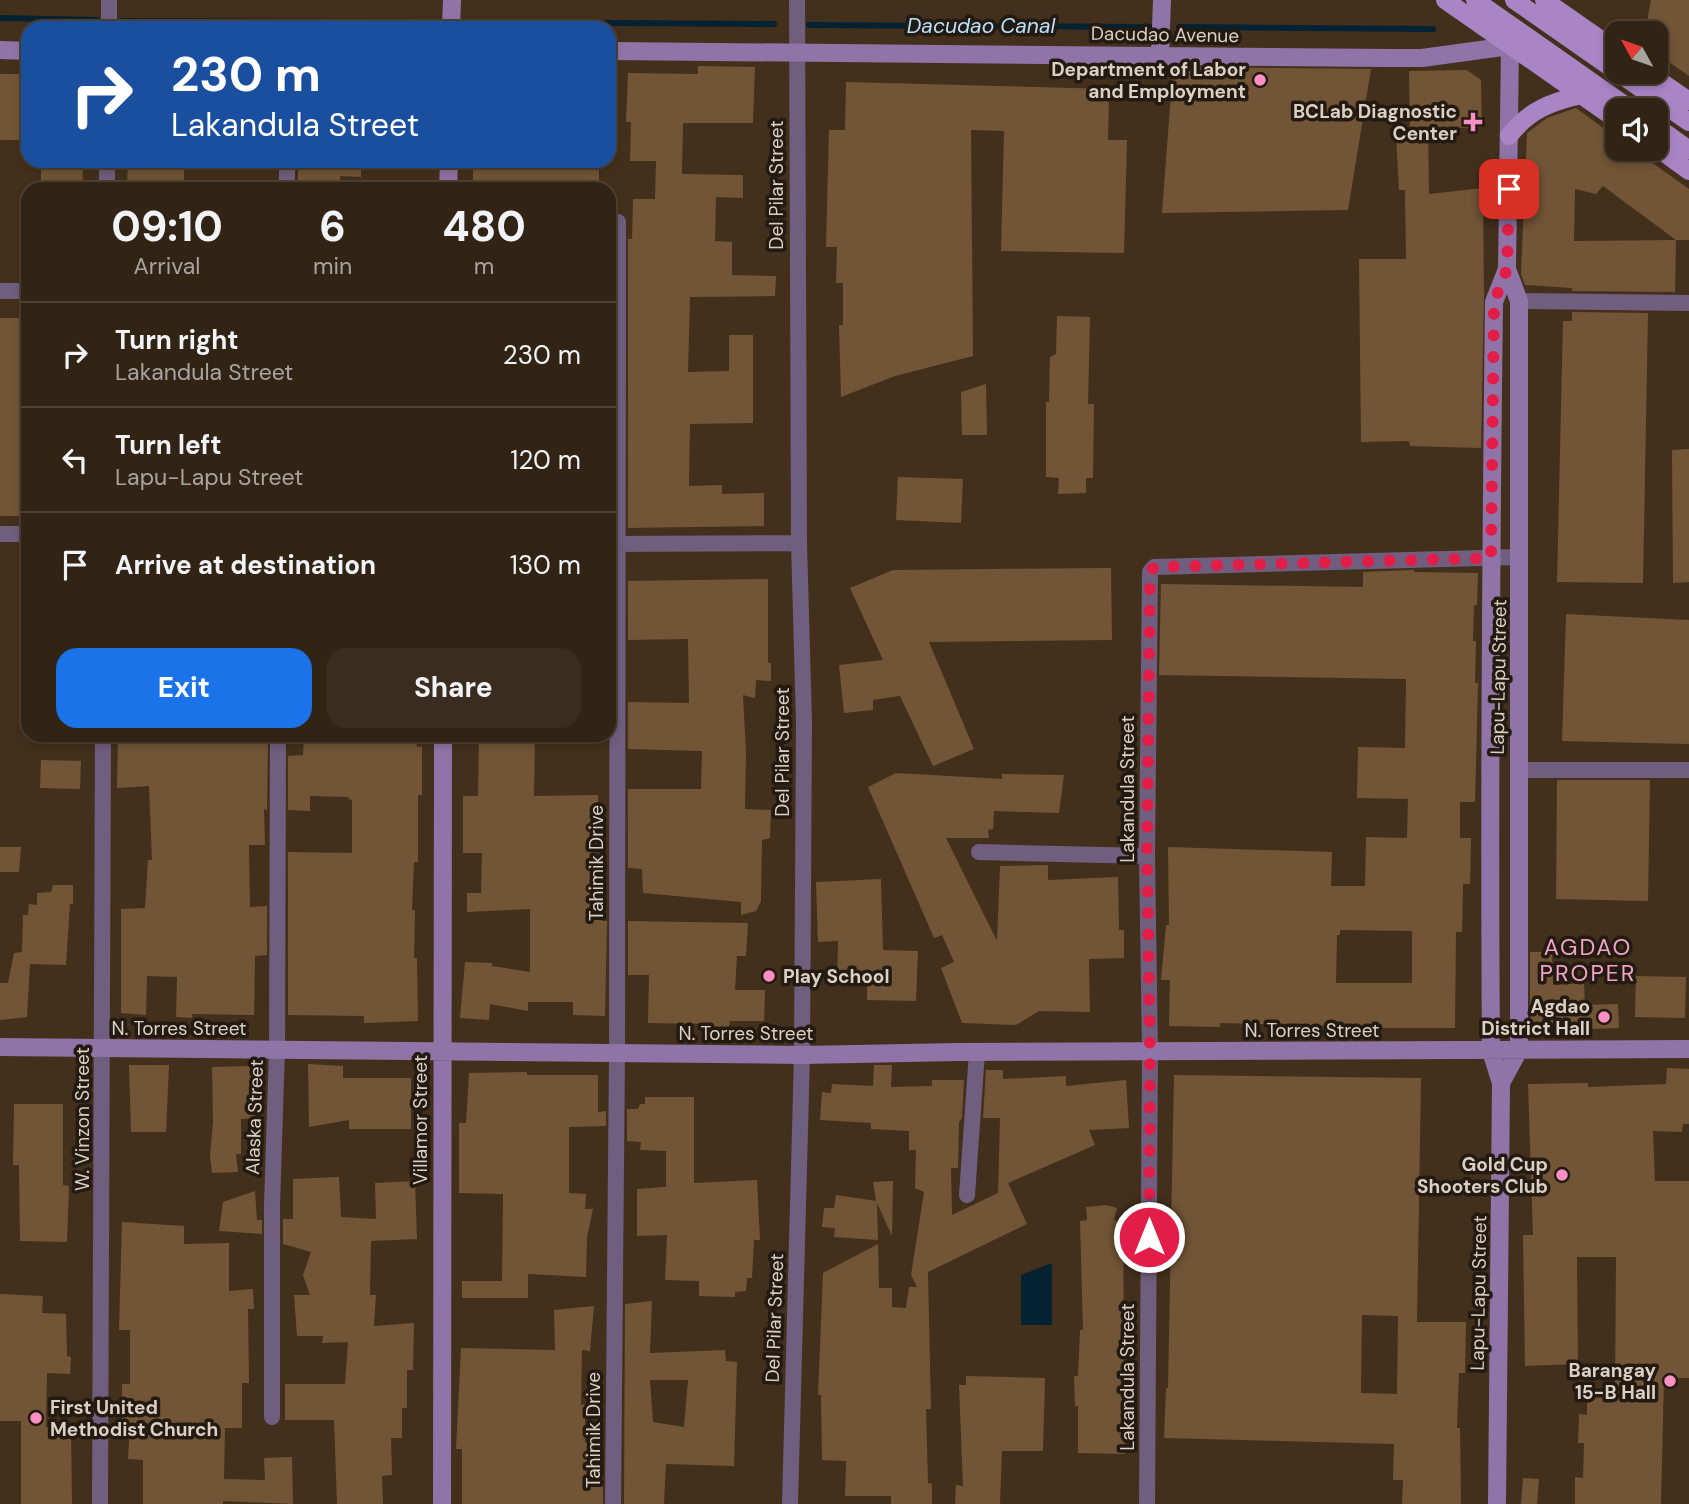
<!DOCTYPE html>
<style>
body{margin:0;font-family:"DM Sans",sans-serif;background:#3a2c1e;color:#f1f3f6;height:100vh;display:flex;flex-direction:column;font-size:26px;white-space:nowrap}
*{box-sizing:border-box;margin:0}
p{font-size:23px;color:#a8a4a0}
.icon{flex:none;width:38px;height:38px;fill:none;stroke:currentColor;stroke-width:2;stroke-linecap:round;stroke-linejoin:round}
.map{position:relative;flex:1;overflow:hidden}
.side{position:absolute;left:21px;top:182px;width:595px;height:560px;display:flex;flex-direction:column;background:#322415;border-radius:21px;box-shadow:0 4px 10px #0003,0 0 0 2px #4d4134}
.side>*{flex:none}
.hud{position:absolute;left:21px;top:21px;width:595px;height:147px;border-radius:21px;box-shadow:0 4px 10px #0003,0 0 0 2px #4d4134;background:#1a4fa0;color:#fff;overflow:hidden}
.needle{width:46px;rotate:310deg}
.buttons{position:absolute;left:1605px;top:21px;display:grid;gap:14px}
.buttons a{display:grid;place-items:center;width:63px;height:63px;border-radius:14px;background:#322415;box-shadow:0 4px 10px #0003,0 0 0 2px #4d4134;font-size:35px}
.pin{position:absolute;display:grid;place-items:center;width:60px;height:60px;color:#fff;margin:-30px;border-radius:14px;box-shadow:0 4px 10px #0006}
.me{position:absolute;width:77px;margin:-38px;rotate:0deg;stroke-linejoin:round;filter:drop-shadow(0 0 5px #0008)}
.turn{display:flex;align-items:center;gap:24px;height:147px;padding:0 35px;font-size:32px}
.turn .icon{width:91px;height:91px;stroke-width:2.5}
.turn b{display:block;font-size:49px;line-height:60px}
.eta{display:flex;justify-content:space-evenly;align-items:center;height:119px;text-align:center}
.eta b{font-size:42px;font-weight:700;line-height:49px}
.action{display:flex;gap:14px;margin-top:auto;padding:14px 35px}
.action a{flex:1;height:80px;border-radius:21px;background:#1a73e8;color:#fff;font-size:28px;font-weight:700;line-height:80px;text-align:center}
.action a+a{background:#3a2c1e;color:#f1f3f6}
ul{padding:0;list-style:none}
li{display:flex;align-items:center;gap:21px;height:105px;padding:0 35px;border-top:2px solid #4d4134}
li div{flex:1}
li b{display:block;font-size:26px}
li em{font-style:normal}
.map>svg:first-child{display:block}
.water{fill:#052233}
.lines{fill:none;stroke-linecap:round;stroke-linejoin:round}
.stream{stroke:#052233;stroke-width:6}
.building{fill:#725536;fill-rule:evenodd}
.street{stroke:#705e7e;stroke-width:16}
.secondary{stroke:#9174a7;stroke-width:18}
.primary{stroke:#aa85c6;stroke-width:18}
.primary-bridge{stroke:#aa85c6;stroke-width:18}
.route{stroke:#e11d48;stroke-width:12;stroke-dasharray:0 21.6}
.poi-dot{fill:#fc8fc3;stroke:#231a11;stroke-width:2.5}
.labels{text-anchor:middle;stroke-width:7;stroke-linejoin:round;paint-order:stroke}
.street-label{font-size:19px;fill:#dcd0c4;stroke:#231a11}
.poi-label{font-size:19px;font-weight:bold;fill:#dcd0c4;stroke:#231a11;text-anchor:end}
.water-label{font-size:21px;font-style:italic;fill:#bae0fa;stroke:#231a11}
.quarter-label{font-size:23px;letter-spacing:2px;fill:#f0a3c6;stroke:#231a11}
</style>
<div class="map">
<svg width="1689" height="1504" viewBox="0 0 1689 1504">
<rect width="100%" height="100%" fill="#43301c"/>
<!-- water -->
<path class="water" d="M1052,1263V1325H1021V1275Z"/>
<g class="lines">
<!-- stream -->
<path class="stream" d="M0,18L97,20
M123,21L440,22
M462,22L774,24
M809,25L1154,27
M1179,27L1433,29"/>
</g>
<!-- building -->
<path class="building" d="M1651,0H1689V76L1656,53V33H1645Z
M698,66L755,67L753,123H683L682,174L743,175V198L716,197L715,241L732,242V275L776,276L775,296L690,297L688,372L729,371V335H753V423L690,424L689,486L722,485V494L764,493V526L628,528V239H632L633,199H655L656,161H630L631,122H626L628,73L698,74Z
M1173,67L1371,69L1348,210L1162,213Z
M1467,70L1481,80L1482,127L1428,129L1429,194L1483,188L1484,295L1481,448L1410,446L1409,441L1361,442L1359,259H1406L1405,190H1399L1396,135L1410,134L1409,71Z
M0,74H28V140H0Z
M846,82L1109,89L1108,140H1127L1124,253L1001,251L1004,131L971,130L973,356L895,376L841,397L839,325H843V283H836L837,247H826L829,130H845Z
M1576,108L1617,138V149H1633L1689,189V240H1676L1675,292L1572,291V288L1525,285L1521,274L1527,133L1547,118ZM1603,186L1676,240L1574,241L1575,189L1596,194Z
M128,161H184V189H127Z
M298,161H361V177L340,176V189H298Z
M473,161H599V184L540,183V189H473Z
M41,168L83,169L82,189H41Z
M1572,312L1648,313L1643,583L1557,582L1563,321H1572Z
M1057,316L1090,317L1088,404H1094L1093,478H1086V493L1058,494L1059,478L1046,477V402H1049L1050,357L1056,354Z
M0,318H28V516H0Z
M986,384L987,435H962L961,392Z
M1689,449V582L1673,583L1672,450Z
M898,477L963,479L961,523L896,520Z
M1111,568L1112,640L929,642L974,749L933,766L900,696L873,700V710L844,713L839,665L883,660L850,588L893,570Z
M1414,570V572L1478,573L1477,605H1474L1473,641H1476L1475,683H1478L1475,802H1460V838H1471L1470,884H1463L1462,932H1456L1455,1028H1339V1026L1220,1023V1027L1169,1026L1170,980H1161L1166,925H1169L1168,847L1332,852L1331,886H1365L1366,837L1407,838L1408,799L1357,798L1358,747L1405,748L1406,679L1159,675L1161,584L1363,587V572ZM1340,930L1412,931V983H1336L1337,935H1340Z
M768,579V663H771V681L756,680L755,698L743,695L746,753L745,809L771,810L770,838L762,840L761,901L756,911L741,915V902L643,893L642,869L628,868V789H701L702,751L628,749V702L689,703L688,639L628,640V581Z
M1566,614L1689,620V744L1562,741Z
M118,735H268L267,810L264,809L265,845H249L250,907L267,906V955L255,956L254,1015L192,1014V1018L176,1017L177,977L147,976L146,1015L121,1013V909L145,908L148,860H152L149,786L117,788Z
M304,735H416L417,747L422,746V795H418V862H414L412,910H415L414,958H417L418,1021L364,1023V1016L288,1015V852L352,853V800L348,799L349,797L310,796V811L288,810V756L303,755Z
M479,735H535L534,796L598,795L599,852H595V913H602V921H607L605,1016L573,1015V1002H528V1011L490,1004L489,1020L460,1018L465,962L492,963V966L530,972V909L467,912V893H481L482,853H463V796H478Z
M41,760L81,761L80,789L40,788Z
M896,773L1002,779V774L1064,775L1059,813L994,811L993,829L988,830L989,838H946L997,941L1000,866L1048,865V880L1118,877L1119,930H1124V958L1089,959L1090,1012L1039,1011L1016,1025L962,1023L941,968L954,962L942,935L934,938L868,787Z
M1557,780H1650L1648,901L1556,899Z
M0,847H21L19,872H0Z
M881,879L883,950L918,951L916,1001L867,1000V984L837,983L838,941L818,942L816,882Z
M53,885H73V904H70L66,965L30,964L27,1017L0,1020V983H8L14,953L22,952L23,915H28L29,904L37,905V893L51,892Z
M628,921L748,923L746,956H737L735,990H765L764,1021H730L729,1027L707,1026V1024L648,1023L649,975H628Z
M1530,952H1552L1553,985L1584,983L1585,1005L1618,1004L1619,1028L1589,1029V1022L1530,1025Z
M1636,976L1686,977L1685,1018L1635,1017Z
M308,1064L343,1066V1078H411V1129H349V1120L309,1127Z
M129,1065H169L166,1132H131Z
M874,1065H892L891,1087L932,1086V1080H964L962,1118L959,1122L958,1168H951L952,1215L998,1193L1000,1118H983L986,1070H1003V1079L1066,1076V1086L1126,1080L1129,1128L1089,1130L1095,1145L1008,1183L1027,1224L928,1272L931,1409H926L928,1483L932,1484V1504H891V1496H845L846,1461L822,1460L821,1395H818L823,1273L878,1244L879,1288H892V1307L906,1308L909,1287H917L911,1275L924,1192L915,1188L916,1150H909V1131L871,1129V1123L820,1120L822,1092L831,1093L832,1084L873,1086Z
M253,1066V1098H256V1118L241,1119V1154H236L238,1172L212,1173L210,1156L213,1122L212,1067Z
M1667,1068L1689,1069V1124H1683L1682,1132L1653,1131L1655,1181H1689V1378H1664L1661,1504H1575V1477L1583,1478L1584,1443H1578L1579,1414L1587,1415V1395L1615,1396L1616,1257H1577L1578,1364L1525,1366L1523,1235H1533L1528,1084L1588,1083V1087L1666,1084Z
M527,1072V1075H598V1112L606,1111V1126L569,1127V1193L586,1194L585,1209H593L587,1237L586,1277L528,1274V1298H462V1281H502L503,1194L459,1193V1123H466L469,1073Z
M1174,1075L1421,1078L1417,1322H1466L1465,1373H1459L1457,1428H1460L1461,1504H1402L1403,1480H1393L1394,1444L1164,1438L1166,1388H1168ZM1362,1315L1398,1316L1397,1394L1361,1393Z
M645,1097H694V1183L757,1180L760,1240H754L752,1278H747L746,1291L735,1292V1297L699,1296V1281L665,1280L667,1235L637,1236V1189L666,1187V1151L640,1150L641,1142L627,1141V1109H638L640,1104H645Z
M14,1104H63V1185L69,1186L67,1242L20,1241L19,1165H13Z
M339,1177L341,1217L376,1219L375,1183L415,1181L417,1239L371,1241L370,1295H376L374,1326L414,1323L413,1370H407V1408H402V1438H391L392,1475L382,1476L383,1504H337L334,1420H285V1384H345L348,1342L322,1343L323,1336H297L294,1295H310L303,1275L311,1252L283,1244V1219H293V1179Z
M893,1181L892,1236L877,1203L878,1240L834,1237L835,1228L822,1227L824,1208H834L836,1195L876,1201L873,1182Z
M255,1191L257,1220H262V1234L219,1231L223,1202Z
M1106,1205L1117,1208L1114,1220L1123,1222L1125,1454L1078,1453V1406H1075L1074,1376H1078L1080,1330H1083L1080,1221L1087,1220L1086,1207Z
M122,1222L184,1226V1244L229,1243V1291L253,1289L254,1309H248L249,1383H242V1428H225L224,1479L265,1480L264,1458L292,1457L293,1504L223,1501V1504H143V1460L128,1459L130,1426H122V1384H130V1330H119Z
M0,1294L43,1296L42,1313L66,1314L67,1356L71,1357L70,1374L47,1373L46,1427H71L72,1504H21V1421H0Z
M652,1301L650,1353L725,1350L726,1361L737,1362L734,1466L666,1464L664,1504H624L625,1304ZM650,1380H688L684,1427L653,1422Z
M594,1306L590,1351L582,1350L581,1405L585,1404V1442L603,1452V1504H462V1449H456L461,1348L555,1350L554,1310Z
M966,1376L1045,1378L1043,1451H1002L1000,1504H955L956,1485L963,1486L959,1385H966Z
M1523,1478L1539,1479L1537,1504H1521Z"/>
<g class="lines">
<!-- street -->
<path class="street" d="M109,28V0
M287,161V189
M107,189V161
M0,291H28
M1519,301L1689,303
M0,534H28
M609,544L799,543
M1518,770H1689
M979,852L1147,856
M967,1195L977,1052
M272,1417V1205L277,1049L278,735
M100,1504L103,735
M613,1504L617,1053L618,222
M790,1504L802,1055L804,722L799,543L797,0
M1147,1504L1150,1052L1147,856L1150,572L1154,567L1519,557"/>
<!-- secondary -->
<path class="secondary" d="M451,28L452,0
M0,50L28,51
M609,51L1390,58H1422L1510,46L1507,269L1494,302C1491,552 1489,801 1491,1051L1501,1083L1497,1504
M1160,55L1162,0
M448,189L449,161
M0,1047L802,1055L958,1052L1689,1049
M1501,1083L1519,1050V301L1507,269
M442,1504L443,735"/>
<!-- primary -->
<path class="primary" d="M1445,0L1617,120
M1514,0L1689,122
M1544,0L1617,51
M1647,72L1689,101
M1656,126L1689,150
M1509,136C1529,110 1551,102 1581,95
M1656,147L1689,171"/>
<!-- primary-bridge -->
<path class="primary-bridge" d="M1475,0L1632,110"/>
</g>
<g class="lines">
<!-- route -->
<path class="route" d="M1149,1237L1150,1052L1147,856L1150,572L1154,567L1491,558L1494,302L1507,269L1509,189"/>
</g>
<!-- markers -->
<g class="poi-dot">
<circle cx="1260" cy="80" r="7"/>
<path d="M1469.5 111.5h7v7h7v7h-7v7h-7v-7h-7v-7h7z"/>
<circle cx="769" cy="976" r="7"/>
<circle cx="1604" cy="1017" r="7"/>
<circle cx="1562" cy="1175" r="7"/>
<circle cx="1670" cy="1381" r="7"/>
<circle cx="36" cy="1418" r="7"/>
</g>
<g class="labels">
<!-- street labels -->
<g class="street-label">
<text transform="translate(1165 34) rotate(1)" y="7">Dacudao Avenue</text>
<text transform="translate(776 185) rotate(-90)" y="7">Del Pilar Street</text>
<text transform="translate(1498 677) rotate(-89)" y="7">Lapu-Lapu Street</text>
<text transform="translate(782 752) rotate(-90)" y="7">Del Pilar Street</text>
<text transform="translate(1127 789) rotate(-90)" y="7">Lakandula Street</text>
<text transform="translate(596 863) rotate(-90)" y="7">Tahimik Drive</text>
<text x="179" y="1035">N. Torres Street</text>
<text x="1312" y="1037">N. Torres Street</text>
<text x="746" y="1040">N. Torres Street</text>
<text transform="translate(254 1117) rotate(-88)" y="7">Alaska Street</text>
<text transform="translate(82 1119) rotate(-90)" y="7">W. Vinzon Street</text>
<text transform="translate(420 1120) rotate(-90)" y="7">Villamor Street</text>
<text transform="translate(1478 1293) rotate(-89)" y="7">Lapu-Lapu Street</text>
<text transform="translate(774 1318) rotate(-88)" y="7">Del Pilar Street</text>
<text transform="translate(1127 1377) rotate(-90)" y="7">Lakandula Street</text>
<text transform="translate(593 1430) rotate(-90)" y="7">Tahimik Drive</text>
</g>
<!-- poi labels -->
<g class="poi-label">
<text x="1246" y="76">Department of Labor<tspan x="1246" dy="22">and Employment</tspan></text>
<text x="1457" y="118">BCLab Diagnostic<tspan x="1457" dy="22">Center</tspan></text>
<text x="783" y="983" text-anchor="start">Play School</text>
<text x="1590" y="1013">Agdao<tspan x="1590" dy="22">District Hall</tspan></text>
<text x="1548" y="1171">Gold Cup<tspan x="1548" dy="22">Shooters Club</tspan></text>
<text x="1656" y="1377">Barangay<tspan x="1656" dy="22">15-B Hall</tspan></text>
<text x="50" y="1414" text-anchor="start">First United<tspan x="50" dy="22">Methodist Church</tspan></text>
</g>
<!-- water labels -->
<g class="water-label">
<text x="981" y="33">Dacudao Canal</text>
</g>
<!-- quarter labels -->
<g class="quarter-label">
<text x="1588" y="955">AGDAO<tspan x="1588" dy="26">PROPER</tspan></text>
</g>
</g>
</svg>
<div class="buttons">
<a><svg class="needle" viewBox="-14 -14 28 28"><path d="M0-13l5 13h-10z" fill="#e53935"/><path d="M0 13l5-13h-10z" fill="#a8a4a0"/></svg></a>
<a><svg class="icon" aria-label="sound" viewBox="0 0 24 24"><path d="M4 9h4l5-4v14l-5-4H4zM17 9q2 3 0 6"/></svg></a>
</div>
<div class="pin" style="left:1509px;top:189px;background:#d93025"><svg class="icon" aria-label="arrive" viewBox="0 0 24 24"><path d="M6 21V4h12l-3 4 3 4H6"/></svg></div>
<svg class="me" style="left:1149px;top:1237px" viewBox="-20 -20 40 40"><circle r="17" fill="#e11d48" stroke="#fff" stroke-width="3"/><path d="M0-11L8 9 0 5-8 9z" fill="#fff"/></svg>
<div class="hud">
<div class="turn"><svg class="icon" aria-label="right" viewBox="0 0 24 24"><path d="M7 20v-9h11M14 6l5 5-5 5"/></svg><div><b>230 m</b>Lakandula Street</div></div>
</div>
<section class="side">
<div class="eta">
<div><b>09:10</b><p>Arrival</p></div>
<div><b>6</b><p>min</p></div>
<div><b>480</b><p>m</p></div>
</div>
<ul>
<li><svg class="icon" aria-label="right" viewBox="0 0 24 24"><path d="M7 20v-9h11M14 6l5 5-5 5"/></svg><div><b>Turn right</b><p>Lakandula Street</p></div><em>230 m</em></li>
<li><svg class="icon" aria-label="left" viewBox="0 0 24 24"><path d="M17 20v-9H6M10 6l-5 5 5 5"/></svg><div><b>Turn left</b><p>Lapu-Lapu Street</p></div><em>120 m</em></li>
<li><svg class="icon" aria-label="arrive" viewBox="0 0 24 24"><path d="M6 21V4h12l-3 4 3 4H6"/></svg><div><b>Arrive at destination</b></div><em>130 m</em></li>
</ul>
<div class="action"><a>Exit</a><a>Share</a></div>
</section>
</div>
